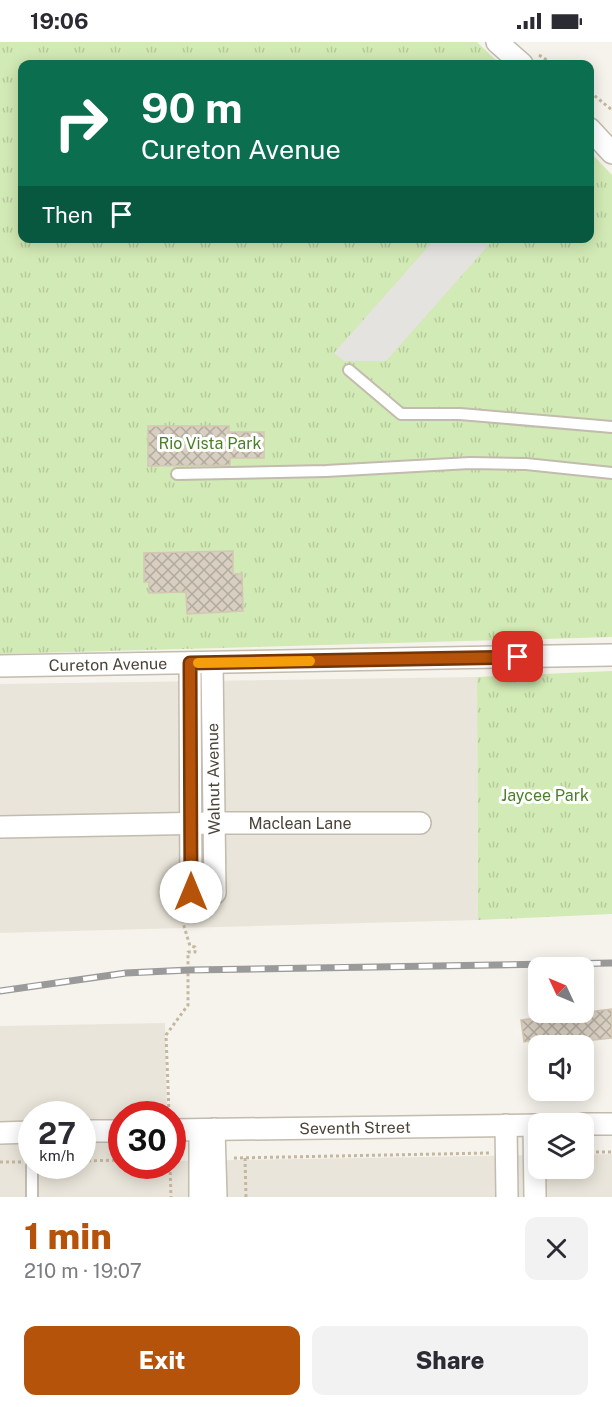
<!DOCTYPE html>
<meta charset="utf-8">
<style>
body{margin:0;font-family:"Public Sans",sans-serif;background:#f2f2f3;color:#2b2b33;height:100vh;display:flex;flex-direction:column;font-size:22px;white-space:nowrap}
*{box-sizing:border-box;margin:0}
p{font-size:20px;color:#7c7c81}
.icon{flex:none;width:33px;height:33px;fill:none;stroke:currentColor;stroke-width:2;stroke-linecap:round;stroke-linejoin:round}
.map{position:relative;height:1155px;overflow:hidden}
.drawer{display:flex;flex-direction:column;background:#fff;flex:1}
.drawer>*{flex:none}
.banner{position:absolute;left:18px;top:18px;width:576px;height:183px;border-radius:12px;box-shadow:0 3px 15px #0003;background:#0b6e4f;color:#fff;overflow:hidden}
.needle{width:39px;rotate:314deg}
.fabs{position:absolute;left:528px;top:915px;display:grid;gap:12px}
.fabs a{display:grid;place-items:center;width:66px;height:66px;border-radius:12px;background:#fff;box-shadow:0 3px 15px #0003;font-size:30px}
.speed{position:absolute;left:18px;top:1059px;display:flex;gap:12px;font-size:30px;font-weight:700;text-align:center}
.speed>*{display:grid;place-content:center;width:78px;height:78px;border-radius:50%;background:#fff;box-shadow:0 3px 15px #0003;line-height:1}
.speed small{font-size:15px;font-weight:400}
.speed .limit{border:9px solid #d22;background:#fff;color:#111}
.pin{position:absolute;display:grid;place-items:center;width:51px;height:51px;color:#fff;margin:-26px;border-radius:12px;box-shadow:0 3px 9px #0006}
.me{position:absolute;width:66px;margin:-33px;rotate:0deg;stroke-linejoin:round;filter:drop-shadow(0 0 4px #0008)}
.turn{display:flex;align-items:center;gap:21px;height:126px;padding:0 24px;font-size:27px}
.turn .icon{width:78px;height:78px;stroke-width:2.5}
.turn b{display:block;font-size:42px;line-height:51px}
.then{display:flex;align-items:center;height:57px;padding:0 24px;background:#0003;gap:12px;font-size:22px}
.round{display:grid;place-items:center;flex:none;width:63px;height:63px;border-radius:12px;background:#f2f2f3}
.headline{display:flex;align-items:center;justify-content:space-between;height:102px;padding:0 24px}
h1{font-size:36px;font-weight:800;line-height:45px;color:#b45309}
.button{display:flex;gap:12px;margin-top:auto;padding:12px 24px}
.button a{flex:1;height:69px;border-radius:12px;background:#b45309;color:#fff;font-size:24px;font-weight:800;line-height:69px;text-align:center}
.button a+a{background:#f2f2f3;color:#2b2b33}
.status{display:flex;justify-content:space-between;align-items:center;height:42px;padding:0 30px;background:#fff;direction:ltr}
.status svg{height:16px;fill:currentColor}
.map>svg:first-child{display:block}
.residential{fill:#eae5da;fill-rule:evenodd}
.park{fill:url(#park-tufts)}
.parking{fill:#e5e3e0}
.building{fill:url(#building-cross-hatch);stroke:#d3c7b4;stroke-width:1.5}
.lines{fill:none;stroke-linecap:round;stroke-linejoin:round}
.service-casing{stroke:#c2bbae;stroke-width:14}
.minor-casing{stroke:#c2bbae;stroke-width:24}
.path{stroke:#c4b79f;stroke-width:3;stroke-dasharray:3 3;stroke-linecap:butt}
.service{stroke:#fff;stroke-width:10}
.minor{stroke:#fff;stroke-width:21}
.rail-casing{stroke:#9a9a9a;stroke-width:7}
.rail{stroke:#fff;stroke-width:4.5;stroke-dasharray:14;stroke-linecap:butt}
.route-casing{stroke:#753606;stroke-width:15}
.route{stroke:#b45309;stroke-width:10}
.slow{stroke:#f59e0b;stroke-width:10}
.labels{text-anchor:middle;stroke-width:6;stroke-linejoin:round;paint-order:stroke}
.park-label{font-size:16px;fill:#4a7f2a;stroke:#fff}
.street-label{font-size:16px;fill:#4b4439;stroke:#fff}
</style>
<div class="status"><b>19:06</b><svg viewBox="0 0 49 12"><path d="M0 12V9h3v3zM5 12V6h3v6zM10 12V3h3v9zM15 12V0h3v12zM26 1h20v11H26zM47 4h2v5h-2z"/></svg></div>
<div class="map">
<svg width="612" height="1155" viewBox="0 0 612 1155">
<defs>
<pattern id="park-tufts" width="24" height="20" patternUnits="userSpaceOnUse" patternTransform="scale(1.5)"><rect width="24" height="20" fill="#d2eab5"/><path d="M3 7l-1-3M5 7V3M7 7l1-3M15 17l-1-3M17 17v-4M19 17l1-3" fill="none" stroke="#b6ca9c"/></pattern>
<pattern id="building-cross-hatch" width="8" height="8" patternUnits="userSpaceOnUse" patternTransform="scale(1.5)"><rect width="8" height="8" fill="#d8cfc1"/><path d="M0 0l8 8M0 8l8-8" fill="none" stroke="#b1aa9e"/></pattern>
</defs>
<rect width="100%" height="100%" fill="#f6f3ec"/>
<!-- residential -->
<path class="residential" d="M477,635L478,878L0,891V642Z
M165,981L167,1072H122V1124H172L173,1119L538,1113V1126H584V1113L612,1112V1155H0V984ZM32,1072H82V1124H32Z"/>
<!-- park -->
<path class="park" d="M0,0H477L500,22H22V196H590V110L612,133V595L0,612Z
M612,629V872L478,878L477,635Z"/>
<!-- parking -->
<path class="parking" d="M435,197H494L386,319H344L334,311Z"/>
<!-- building -->
<path class="building" d="M148,384H229V390H264V416H230V423L148,424Z
M233,509V532H242L243,569L187,572L186,550L149,551V540H144V511Z
M612,967V996L538,1004L537,1005L536,998L524,1000L521,978Z"/>
<g class="lines">
<defs>
<path id="service" d="M349,328L401,372H460L612,385
M177,432L326,429L470,421L526,422L612,431
M32,1124V1155"/>
<g id="minor">
<path d="M497,0L522,22"/>
<path d="M590,87L612,111"/>
<path d="M190,621L191,850L215,851L212,621"/>
<path id="s1" d="M0,624L612,613"/>
<path id="s2" d="M0,785L213,781H420"/>
<path d="M584,1082H612"/>
<path d="M506,1083L507,1155"/>
<path d="M534,1083L535,1155"/>
<path d="M214,1087L216,1155"/>
<path id="s3" d="M172,1088L538,1083"/>
<path d="M200,1088V1155"/>
<path d="M82,1089H122"/>
<path d="M0,1091L32,1090"/>
</g>
</defs>
<!-- service casing -->
<use href="#service" class="service-casing"/>
<!-- minor casing -->
<use href="#minor" class="minor-casing"/>
<!-- path -->
<path class="path" d="M539,13L553,22
M590,50L612,68
M169,1071L166,993L188,963V910H195V905L190,904L183,881L186,869
M584,1110H612
M172,1116H183
M234,1116L489,1111
M245,1116L246,1155
M82,1119L122,1118
M0,1120H21
M170,1124L171,1155"/>
<!-- service -->
<use href="#service" class="service"/>
<!-- minor -->
<use href="#minor" class="minor"/>
<defs>
<path id="rail" d="M0,949L126,931L189,928L612,921"/>
</defs>
<!-- rail casing -->
<use href="#rail" class="rail-casing"/>
<!-- rail -->
<use href="#rail" class="rail"/>
</g>
<g class="lines">
<defs>
<path id="route" d="M191,850L190,621L518,615"/>
</defs>
<!-- route casing -->
<use href="#route" class="route-casing"/>
<!-- route -->
<use href="#route" class="route"/>
<!-- slow -->
<path class="slow" d="M198,621L310,619"/>
</g>
<g class="labels">
<!-- park labels -->
<g class="park-label">
<text x="210" y="407">Rio Vista Park</text>
<text x="545" y="759">Jaycee Park</text>
</g>
<!-- street labels -->
<g class="street-label">
<text dy="6" stroke="none"><textPath href="#s1" startOffset="108">Cureton Avenue</textPath></text>
<text transform="translate(213 737) rotate(-91)" y="6">Walnut Avenue</text>
<text dy="6" stroke="none"><textPath href="#s2" startOffset="300">Maclean Lane</textPath></text>
<text dy="6" stroke="none"><textPath href="#s3" startOffset="183">Seventh Street</textPath></text>
</g>
</g>
</svg>
<div class="fabs">
<a><svg class="needle" viewBox="-14 -14 28 28"><path d="M0-13l5 13h-10z" fill="#e53935"/><path d="M0 13l5-13h-10z" fill="#7c7c81"/></svg></a>
<a><svg class="icon" aria-label="sound" viewBox="0 0 24 24"><path d="M4 9h4l5-4v14l-5-4H4zM17 9q2 3 0 6"/></svg></a>
<a><svg class="icon" aria-label="layers" viewBox="0 0 24 24"><path d="M12 4l9 5-9 5-9-5zM3 14l9 5 9-5"/></svg></a>
</div>
<div class="speed"><div>27<small>km/h</small></div><div class="limit">30</div></div>
<div class="pin" style="left:518px;top:615px;background:#d93025"><svg class="icon" aria-label="arrive" viewBox="0 0 24 24"><path d="M6 21V4h12l-3 4 3 4H6"/></svg></div>
<svg class="me" style="left:191px;top:850px" viewBox="-20 -20 40 40"><circle r="19" fill="#fff"/><path d="M0-13L10 11 0 6-10 11z" fill="#b45309"/></svg>
<div class="banner">
<div class="turn"><svg class="icon" aria-label="right" viewBox="0 0 24 24"><path d="M7 20v-9h11M14 6l5 5-5 5"/></svg><div><b>90 m</b>Cureton Avenue</div></div>
<div class="then">Then<svg class="icon" aria-label="arrive" viewBox="0 0 24 24"><path d="M6 21V4h12l-3 4 3 4H6"/></svg></div>
</div>
</div>
<section class="drawer">
<div class="headline"><div><h1>1 min</h1><p>210 m · 19:07</p></div><a class="round"><svg class="icon" aria-label="close" viewBox="0 0 24 24"><path d="M6 6l12 12M18 6L6 18"/></svg></a></div>
<div class="button"><a>Exit</a><a>Share</a></div>
</section>
